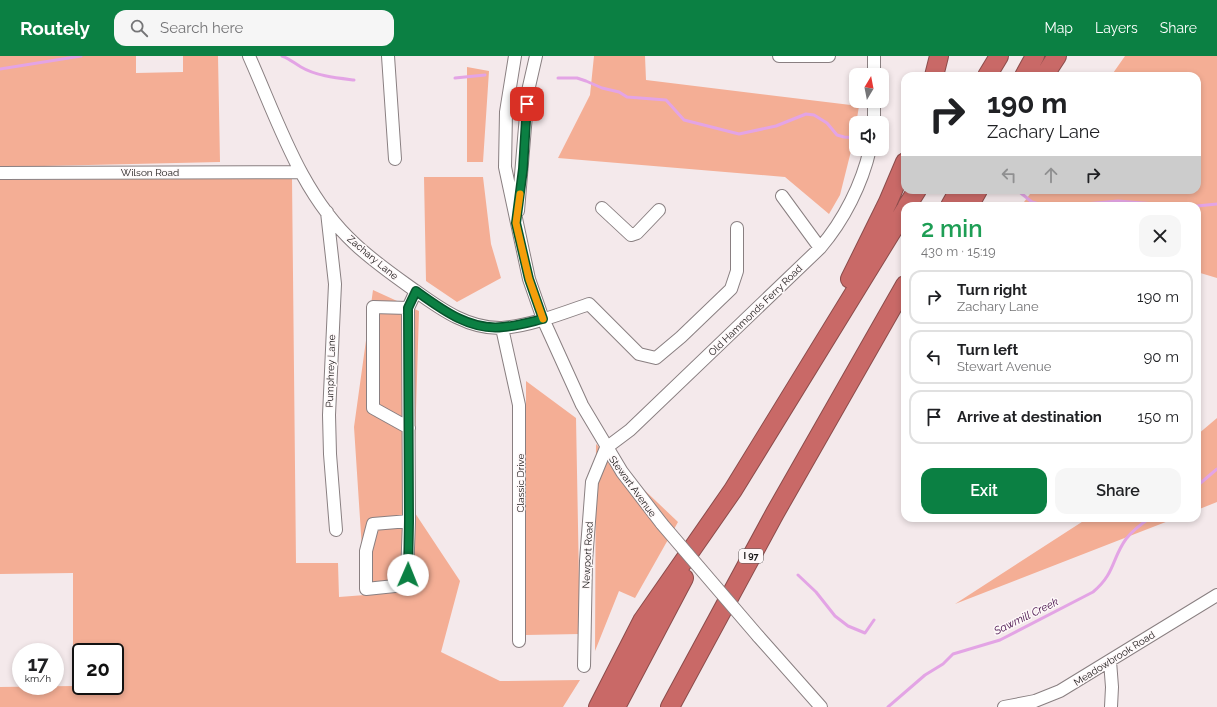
<!DOCTYPE html>
<meta charset="utf-8">
<style>
body{margin:0;font-family:Raleway,sans-serif;background:#f6f6f6;color:#202124;height:100vh;display:flex;flex-direction:column;font-size:15px;white-space:nowrap}
*{box-sizing:border-box;margin:0}
p{font-size:13px;color:#757577}
.icon{flex:none;width:22px;height:22px;fill:none;stroke:currentColor;stroke-width:2;stroke-linecap:round;stroke-linejoin:round}
.map{position:relative;flex:1;overflow:hidden}
.sheet{position:absolute;left:901px;top:146px;width:300px;height:320px;display:flex;flex-direction:column;background:#fff;border-radius:12px;box-shadow:0 2px 6px #0003}
.sheet>*{flex:none}
.banner{position:absolute;left:901px;top:16px;width:300px;height:122px;border-radius:12px;box-shadow:0 2px 6px #0003;background:#fff;color:#202124;overflow:hidden}
.needle{width:26px;rotate:10deg}
.buttons{position:absolute;left:849px;top:12px;display:grid;gap:8px}
.buttons a{display:grid;place-items:center;width:40px;height:40px;border-radius:8px;background:#fff;box-shadow:0 2px 6px #0003;font-size:20px}
.speed{position:absolute;left:12px;top:587px;display:flex;gap:8px;font-size:20px;font-weight:700;text-align:center}
.speed>*{display:grid;place-content:center;width:52px;height:52px;border-radius:50%;background:#fff;box-shadow:0 2px 6px #0003;line-height:1}
.speed small{font-size:10px;font-weight:400}
.speed .limit{border:2px solid #111;border-radius:6px;background:#fff;color:#111}
.pin{position:absolute;display:grid;place-items:center;width:34px;height:34px;color:#fff;margin:-17px;border-radius:8px;box-shadow:0 2px 6px #0006}
.me{position:absolute;width:44px;margin:-22px;rotate:1deg;stroke-linejoin:round;filter:drop-shadow(0 0 3px #0008)}
.turn{display:flex;align-items:center;gap:14px;height:84px;padding:0 20px;font-size:18px}
.turn .icon{width:52px;height:52px;stroke-width:2.5}
.turn b{display:block;font-size:28px;line-height:34px}
.lanes{display:flex;align-items:center;height:38px;padding:0 20px;background:#0003;justify-content:center;gap:20px;direction:ltr}
.lanes .off{opacity:.35}
.round{display:grid;place-items:center;flex:none;width:42px;height:42px;border-radius:12px;background:#f6f6f6}
.summary{display:flex;align-items:center;justify-content:space-between;height:68px;padding:0 20px}
h1{font-size:24px;font-weight:600;line-height:30px;color:#1e9e55}
.button{display:flex;gap:8px;margin-top:auto;padding:8px 20px}
.button a{flex:1;height:46px;border-radius:12px;background:#0b8043;color:#fff;font-size:16px;font-weight:600;line-height:46px;text-align:center}
.button a+a{background:#f6f6f6;color:#202124}
ul{padding:0;list-style:none}
li{display:flex;align-items:center;gap:12px;height:54px;margin:0 8px 6px;padding:0 12px;border:2px solid #e0e0e0;border-radius:12px}
li div{flex:1}
li b{display:block;font-size:15px}
li em{font-style:normal}
header{display:flex;align-items:center;gap:24px;box-sizing:border-box;height:56px;padding:0 20px;background:#0b8043;color:#fff}
header strong{font-size:19px}
nav{display:flex;gap:22px;margin-inline-start:auto;font-size:14px}
.search{width:280px;height:36px;background:#f6f6f6;display:flex;align-items:center;gap:10px;box-sizing:border-box;padding:0 14px;border-radius:12px;color:#757577;font-size:15px}
.map>svg:first-child{display:block}
.green{fill:#f4ae95;fill-rule:evenodd}
.lines{fill:none;stroke-linecap:round;stroke-linejoin:round}
.stream{stroke:#e3a4e5;stroke-width:3}
.minor-casing{stroke:#897f81;stroke-width:14}
.highway-casing{stroke:#8b4c4b;stroke-width:20}
.minor{stroke:#fff;stroke-width:12}
.highway{stroke:#c96967;stroke-width:18}
.minor-bridge-casing{stroke:#897f81;stroke-width:14;stroke-linecap:butt}
.minor-bridge{stroke:#fff;stroke-width:12}
.route-casing{stroke:#07532c;stroke-width:10}
.route{stroke:#0b8043;stroke-width:7}
.slow{stroke:#f59e0b;stroke-width:7}
.labels{text-anchor:middle;stroke-width:3;stroke-linejoin:round;paint-order:stroke}
.shield{fill:#fef8f9;stroke:#5e5a5a;stroke-width:1}
.shield-label{font-size:9px;font-weight:bold;fill:#191616}
.street-label{font-size:10px;fill:#191616;stroke:#fef8f9}
.water-label{font-size:11px;font-style:italic;fill:#430b47;stroke:#fef8f9}
</style>
<header>
<strong>Routely</strong>
<div class="search"><svg class="icon" aria-label="search" viewBox="0 0 24 24"><circle cx="10" cy="10" r="6"/><path d="M15 15l6 6"/></svg>Search here</div>
<nav><a>Map</a><a>Layers</a><a>Share</a></nav>
</header>
<div class="map">
<svg width="1217" height="651" viewBox="0 0 1217 651">
<rect width="100%" height="100%" fill="#f4e9eb"/>
<!-- green -->
<path class="green" d="M0,0H136V17L183,16V0H218L220,106L0,111Z
M594,0H645L646,24L859,50L853,87L840,139L829,158L785,121L558,102L590,39Z
M1125,0H1217V222L1197,216V150H1021L1033,134H1197V20H1111Z
M467,11L489,15L483,106H467Z
M424,121H483L491,188L501,222L457,246L426,225Z
M292,122L296,507H338L339,541L365,539L354,371L373,234L419,255L413,454L460,525L441,596L500,625L580,624L563,651H0V631L73,630V517L0,518V124ZM81,596H115V630H81Z
M526,325L576,362L580,578L526,579Z
M1217,362V446L1197,454V379Z
M596,388L678,466L635,542L619,535L595,595Z
M1088,462H1176L955,548Z"/>
<g class="lines">
<!-- stream -->
<path class="stream" d="M282,0C290,3 294,7 301,11C316,20 337,22 354,24
M0,13L81,0
M455,22L485,19
M558,22H577L586,25L602,32L619,36L627,41L666,44L684,64L739,78L776,70L806,58L814,59L827,67L837,79L844,81L856,82
M1017,134L1032,146L1046,150
M1083,150L1085,148L1118,145L1180,150
M1197,150L1217,148
M1197,430L1217,413
M798,519L816,536L835,560L848,570L865,577L874,564
M888,651L925,619L943,608L953,598L1000,584L1093,536C1115,518 1112,502 1126,483C1133,474 1141,468 1150,462"/>
<defs>
<path id="minor" d="M249,0C278,65 301,139 355,188C374,206 396,221 417,236C442,254 469,273 502,272C530,270 563,257 589,248L639,298L656,302L681,281L731,233L737,215V172
M388,0L395,103
M515,0L506,56L505,111L529,223L543,263L582,349L622,416L662,468
M779,0H829
M874,0V19
M874,45V67
M0,117L300,116
M782,140L820,192
M602,152L631,179L637,177L659,154
M518,155L528,35L536,0
M327,156L335,228L329,359L330,398L336,474
M408,252L373,251V352L409,372
M502,272L519,349V585
M606,392L630,374L820,192C844,164 862,128 870,93
M409,465L373,468L366,495V533L395,530L407,519L409,465L408,252L416,235
M758,580L821,651
M1110,605L1112,631L1111,651
M584,610L586,505L592,426L606,392
M1004,651L1035,645L1060,635L1217,539"/>
<path id="highway" d="M934,20L939,0
M987,20L999,0
M1024,20L1035,0
M1044,20L1057,0
M907,150L917,134
M950,150L959,134
M969,150L978,134
M850,223L888,146L905,106
M598,651L642,565L733,434L905,154
M616,651L684,522
M670,651L775,457L905,229"/>
</defs>
<!-- minor casing -->
<use href="#minor" class="minor-casing"/>
<!-- highway casing -->
<use href="#highway" class="highway-casing"/>
<!-- minor -->
<use href="#minor" class="minor"/>
<!-- highway -->
<use href="#highway" class="highway"/>
<defs>
<path id="minor-bridge" d="M662,468L758,580"/>
</defs>
<!-- minor-bridge casing -->
<use href="#minor-bridge" class="minor-bridge-casing"/>
<!-- minor-bridge -->
<use href="#minor-bridge" class="minor-bridge"/>
</g>
<g class="lines">
<defs>
<path id="route" d="M408,519L409,465L408,252L416,235C441,253 470,275 503,271C516,270 530,266 543,263L529,223L516,167L523,113L527,48"/>
</defs>
<!-- route casing -->
<use href="#route" class="route-casing"/>
<!-- route -->
<use href="#route" class="route"/>
<!-- slow -->
<path class="slow" d="M520,138L516,167L529,223L543,263"/>
</g>
<g class="labels">
<!-- shield labels -->
<rect class="shield" x="739" y="493" width="24" height="14" rx="3"/>
<g class="shield-label">
<text x="751" y="503">I 97</text>
</g>
<!-- street labels -->
<g class="street-label">
<text x="150" y="120">Wilson Road</text>
<text transform="translate(373 201) rotate(40)" y="4">Zachary Lane</text>
<text transform="translate(755 254) rotate(-44)" y="4">Old Hammonds Ferry Road</text>
<text transform="translate(330 315) rotate(-88)" y="4">Pumphrey Lane</text>
<text transform="translate(520 427) rotate(-90)" y="4">Classic Drive</text>
<text transform="translate(633 430) rotate(54)" y="4">Stewart Avenue</text>
<text transform="translate(587 499) rotate(-87)" y="4">Newport Road</text>
<text transform="translate(1114 602) rotate(-32)" y="4">Meadowbrook Road</text>
</g>
<!-- water labels -->
<g class="water-label">
<text transform="translate(1026 560) rotate(-26)" y="4">Sawmill Creek</text>
</g>
</g>
</svg>
<div class="buttons">
<a><svg class="needle" viewBox="-14 -14 28 28"><path d="M0-13l5 13h-10z" fill="#e53935"/><path d="M0 13l5-13h-10z" fill="#757577"/></svg></a>
<a><svg class="icon" aria-label="sound" viewBox="0 0 24 24"><path d="M4 9h4l5-4v14l-5-4H4zM17 9q2 3 0 6"/></svg></a>
</div>
<div class="speed"><div>17<small>km/h</small></div><div class="limit">20</div></div>
<div class="pin" style="left:527px;top:48px;background:#d93025"><svg class="icon" aria-label="arrive" viewBox="0 0 24 24"><path d="M6 21V4h12l-3 4 3 4H6"/></svg></div>
<svg class="me" style="left:408px;top:519px" viewBox="-20 -20 40 40"><circle r="19" fill="#fff"/><path d="M0-13L10 11 0 6-10 11z" fill="#0b8043"/></svg>
<div class="banner">
<div class="turn"><svg class="icon" aria-label="right" viewBox="0 0 24 24"><path d="M7 20v-9h11M14 6l5 5-5 5"/></svg><div><b>190 m</b>Zachary Lane</div></div>
<div class="lanes"><svg class="icon off" aria-label="left" viewBox="0 0 24 24"><path d="M17 20v-9H6M10 6l-5 5 5 5"/></svg><svg class="icon off" aria-label="ahead" viewBox="0 0 24 24"><path d="M12 20V5M6 11l6-6 6 6"/></svg><svg class="icon" aria-label="right" viewBox="0 0 24 24"><path d="M7 20v-9h11M14 6l5 5-5 5"/></svg></div>
</div>
<section class="sheet">
<div class="summary"><div><h1>2 min</h1><p>430 m · 15:19</p></div><a class="round"><svg class="icon" aria-label="close" viewBox="0 0 24 24"><path d="M6 6l12 12M18 6L6 18"/></svg></a></div>
<ul>
<li><svg class="icon" aria-label="right" viewBox="0 0 24 24"><path d="M7 20v-9h11M14 6l5 5-5 5"/></svg><div><b>Turn right</b><p>Zachary Lane</p></div><em>190 m</em></li>
<li><svg class="icon" aria-label="left" viewBox="0 0 24 24"><path d="M17 20v-9H6M10 6l-5 5 5 5"/></svg><div><b>Turn left</b><p>Stewart Avenue</p></div><em>90 m</em></li>
<li><svg class="icon" aria-label="arrive" viewBox="0 0 24 24"><path d="M6 21V4h12l-3 4 3 4H6"/></svg><div><b>Arrive at destination</b></div><em>150 m</em></li>
</ul>
<div class="button"><a>Exit</a><a>Share</a></div>
</section>
</div>
